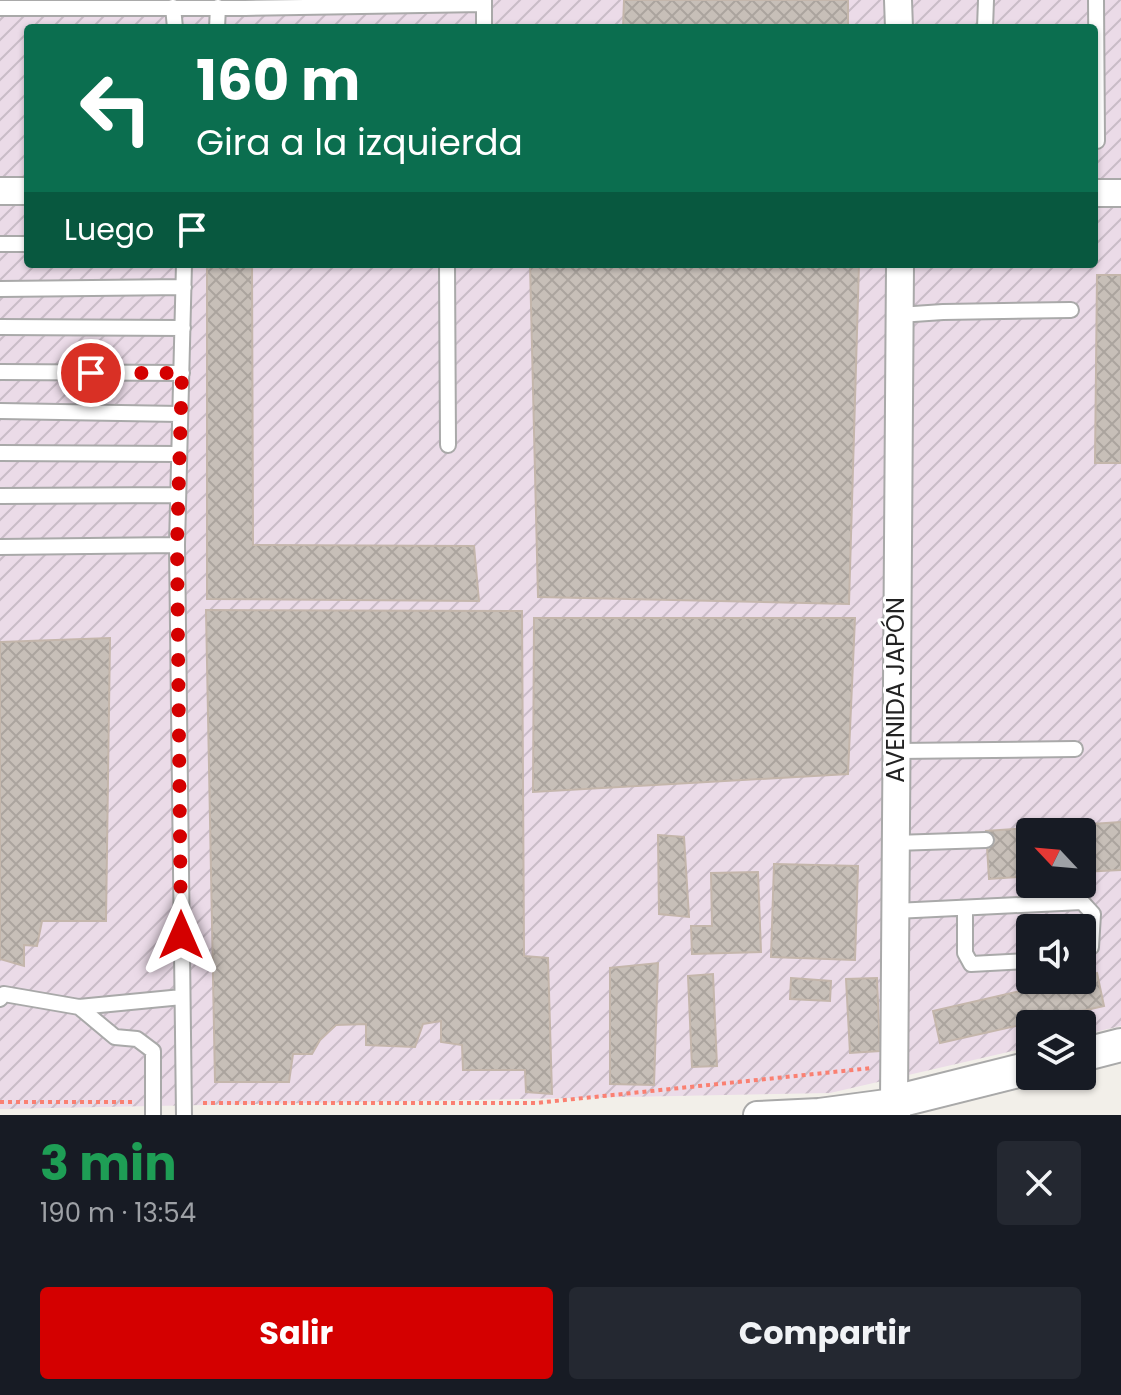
<!DOCTYPE html>
<html lang="es">
<meta charset="utf-8">
<style>
body{margin:0;font-family:Poppins,sans-serif;background:#242831;color:#f1f3f6;height:100vh;display:flex;flex-direction:column;font-size:30px;white-space:nowrap}
*{box-sizing:border-box;margin:0}
p{font-size:26px;color:#9ea1a6}
.icon{flex:none;width:44px;height:44px;fill:none;stroke:currentColor;stroke-width:2;stroke-linecap:round;stroke-linejoin:round}
.map{position:relative;height:1115px;overflow:hidden}
.sheet{display:flex;flex-direction:column;background:#171b24;flex:1}
.sheet>*{flex:none}
.banner{position:absolute;left:24px;top:24px;width:1074px;height:244px;border-radius:8px;box-shadow:0 2px 6px #0004;background:#0b6e4f;color:#fff;overflow:hidden}
.needle{width:52px;rotate:296deg}
.buttons{position:absolute;left:1016px;top:818px;display:grid;gap:16px}
.buttons a{display:grid;place-items:center;width:80px;height:80px;border-radius:8px;background:#171b24;box-shadow:0 2px 6px #0004;font-size:40px}
.pin{position:absolute;display:grid;place-items:center;width:68px;height:68px;color:#fff;margin:-34px;border:4px solid #fff;border-radius:50%;box-shadow:0 2px 8px #0007}
.me{position:absolute;width:88px;margin:-44px;rotate:0deg;stroke-linejoin:round;filter:drop-shadow(0 0 6px #0008)}
.turn{display:flex;align-items:center;gap:28px;height:168px;padding:0 40px;font-size:36px}
.turn .icon{width:104px;height:104px;stroke-width:2.5}
.turn b{display:block;font-size:56px;line-height:68px}
.then{display:flex;align-items:center;height:76px;padding:0 40px;background:#0003;gap:16px;font-size:30px}
.round{display:grid;place-items:center;flex:none;width:84px;height:84px;border-radius:8px;background:#242831}
.summary{display:flex;align-items:center;justify-content:space-between;height:136px;padding:0 40px}
h1{font-size:48px;font-weight:700;line-height:60px;color:#1e9e55}
.primary-button{display:flex;gap:16px;margin-top:auto;padding:16px 40px}
.primary-button a{flex:1;height:92px;border-radius:8px;background:#d40000;color:#fff;font-size:32px;font-weight:700;line-height:92px;text-align:center}
.primary-button a+a{background:#242831;color:#f1f3f6}
.map>svg:first-child{display:block}
.industrial{fill:url(#industrial-furrows);fill-rule:evenodd}
.building{fill:url(#building-cross-hatch);stroke:#c4b6ab;stroke-width:2}
.lines{fill:none;stroke-linecap:round;stroke-linejoin:round}
.service-casing{stroke:#a9a9a9;stroke-width:18}
.minor-casing{stroke:#a9a9a9;stroke-width:30}
.tertiary-casing{stroke:#a9a9a9;stroke-width:36}
.path{stroke:#fa8072;stroke-width:4;stroke-dasharray:4 4;stroke-linecap:butt}
.service{stroke:#fff;stroke-width:14}
.minor{stroke:#fff;stroke-width:26}
.tertiary{stroke:#fff;stroke-width:32}
.route{stroke:#d40000;stroke-width:14;stroke-dasharray:0 25.2}
.labels{text-anchor:middle;stroke-width:6;stroke-linejoin:round;paint-order:stroke}
.street-label{font-size:24px;fill:#222;stroke:#fff}
</style>
<div class="map">
<svg width="1121" height="1115" viewBox="0 0 1121 1115">
<defs>
<pattern id="industrial-furrows" width="10" height="10" patternUnits="userSpaceOnUse" patternTransform="scale(2)"><rect width="10" height="10" fill="#ebdbe8"/><path d="M-1 1l2-2M0 10L10 0M9 11l2-2" fill="none" stroke="#c9bcc7"/></pattern>
<pattern id="building-cross-hatch" width="8" height="8" patternUnits="userSpaceOnUse" patternTransform="scale(2)"><rect width="8" height="8" fill="#c7bfb8"/><path d="M0 0l8 8M0 8l8-8" fill="none" stroke="#aba49e"/></pattern>
</defs>
<rect width="100%" height="100%" fill="#f2efe9"/>
<!-- industrial -->
<path class="industrial" d="M0,0H1121V1026L1082,1035V1024H1030V1047L830,1093L0,1109ZM28,28H1094V264H28ZM1030,832H1082V884H1030ZM1030,928H1082V980H1030Z"/>
<!-- building -->
<path class="building" d="M624,0H848V28H623Z
M207,264H252L253,545L474,546L479,601L207,599Z
M530,264H859L849,604L538,597Z
M1097,275H1121V463H1095Z
M206,610L522,611L524,956L548,958L552,1094L526,1092L525,1070H463L462,1045L441,1042V1021L423,1024L415,1047L366,1045V1024L336,1025L320,1040L312,1054H293L289,1082H215Z
M534,618H855L848,774L533,792Z
M110,638L106,921H42L37,946L24,945V966L0,959V642Z
M1121,822V870L1082,872V832H1030V876L989,879L986,831Z
M658,835L684,837L689,917L659,914Z
M774,864L858,866L855,960L771,957Z
M758,872L761,952L692,954L691,926H712L711,873Z
M658,963L654,1085L610,1084V968Z
M1097,973L1104,1006L940,1043L933,1011L1068,980H1082V977Z
M713,974L717,1066L692,1067L688,976Z
M791,978L831,981L830,1001L790,999Z
M877,978L880,1051L850,1053L846,979Z"/>
<g class="lines">
<defs>
<path id="service" d="M484,0V28
M1096,0L1097,141
M173,7L175,28
M0,8H245L484,4
M217,28L218,7
M985,28L986,0
M0,244H28
M184,264L177,545L184,1115
M447,264L448,445
M0,289L184,287
M899,315L943,312L1071,310
M0,327L183,328
M0,372L182,373
M0,411L180,414
M0,453L179,454
M0,496L178,495
M0,547L177,545
M896,751L1075,749
M895,843L986,840
M965,908V953L971,964L1030,961
M895,911L1082,902L1093,914L1091,947L1082,953
M0,999L4,994L79,1007L182,997
M79,1007L115,1037L137,1039L153,1051V1115"/>
<path id="minor" d="M898,0L899,28
M0,191H28
M1094,193H1121
M757,1115L819,1112L894,1102L900,264"/>
<path id="tertiary" d="M1082,1055L1121,1045
M894,1115V1102L1030,1068"/>
</defs>
<!-- service casing -->
<use href="#service" class="service-casing"/>
<!-- minor casing -->
<use href="#minor" class="minor-casing"/>
<!-- tertiary casing -->
<use href="#tertiary" class="tertiary-casing"/>
<!-- path -->
<path class="path" d="M0,1102H134
M203,1103H536L872,1068"/>
<!-- service -->
<use href="#service" class="service"/>
<!-- minor -->
<use href="#minor" class="minor"/>
<!-- tertiary -->
<use href="#tertiary" class="tertiary"/>
</g>
<g class="lines">
<!-- route -->
<path class="route" d="M91,373H182L177,545L181,935"/>
</g>
<g class="labels">
<!-- street labels -->
<g class="street-label">
<text transform="translate(896 690) rotate(-90)" y="8">AVENIDA JAPÓN</text>
</g>
</g>
</svg>
<div class="buttons">
<a><svg class="needle" viewBox="-14 -14 28 28"><path d="M0-13l5 13h-10z" fill="#e53935"/><path d="M0 13l5-13h-10z" fill="#9ea1a6"/></svg></a>
<a><svg class="icon" aria-label="sound" viewBox="0 0 24 24"><path d="M4 9h4l5-4v14l-5-4H4zM17 9q2 3 0 6"/></svg></a>
<a><svg class="icon" aria-label="layers" viewBox="0 0 24 24"><path d="M12 4l9 5-9 5-9-5zM3 14l9 5 9-5"/></svg></a>
</div>
<div class="pin" style="left:91px;top:373px;background:#d93025"><svg class="icon" aria-label="arrive" viewBox="0 0 24 24"><path d="M6 21V4h12l-3 4 3 4H6"/></svg></div>
<svg class="me" style="left:181px;top:935px" viewBox="-20 -20 40 40"><path d="M0-17L14 15 0 8-14 15z" fill="#d40000" stroke="#fff" stroke-width="4"/></svg>
<div class="banner">
<div class="turn"><svg class="icon" aria-label="left" viewBox="0 0 24 24"><path d="M17 20v-9H6M10 6l-5 5 5 5"/></svg><div><b>160 m</b>Gira a la izquierda</div></div>
<div class="then">Luego<svg class="icon" aria-label="arrive" viewBox="0 0 24 24"><path d="M6 21V4h12l-3 4 3 4H6"/></svg></div>
</div>
</div>
<section class="sheet">
<div class="summary"><div><h1>3 min</h1><p>190 m · 13:54</p></div><a class="round"><svg class="icon" aria-label="close" viewBox="0 0 24 24"><path d="M6 6l12 12M18 6L6 18"/></svg></a></div>
<div class="primary-button"><a>Salir</a><a>Compartir</a></div>
</section>
